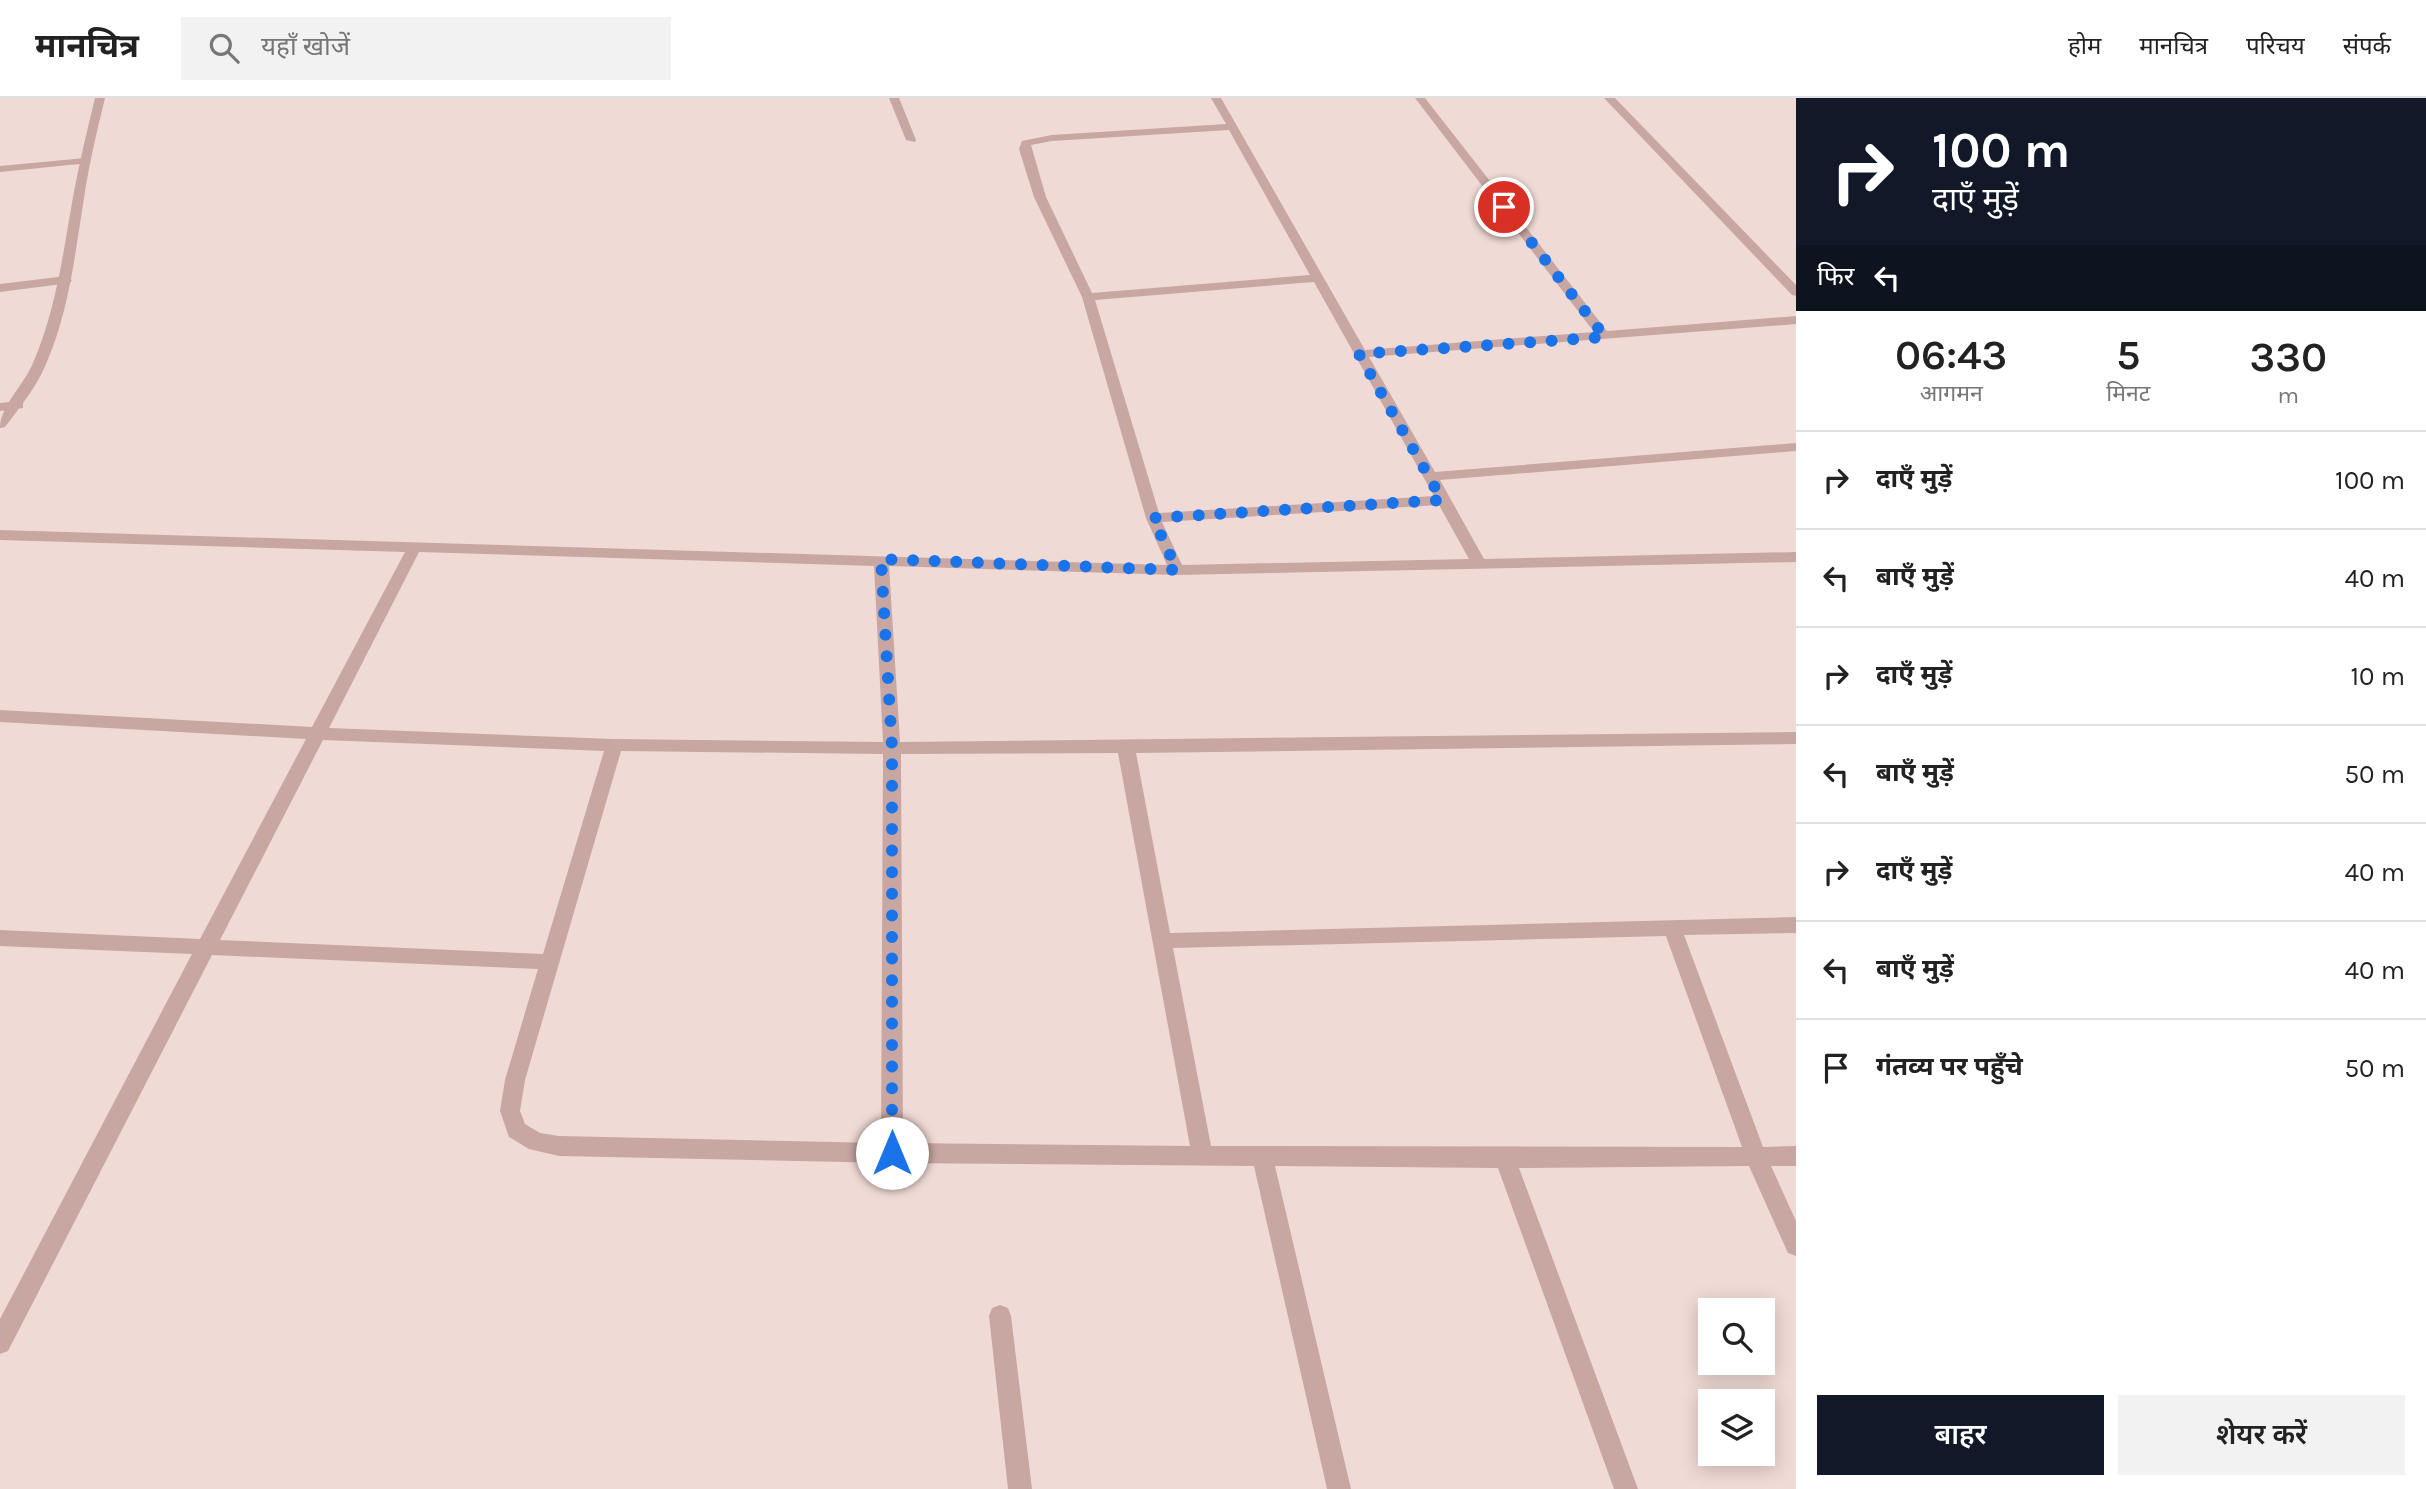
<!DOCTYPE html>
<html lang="hi">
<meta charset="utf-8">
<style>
body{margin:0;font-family:Karla,"Noto Sans Devanagari",sans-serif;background:#f2f2f2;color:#222;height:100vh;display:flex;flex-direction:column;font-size:26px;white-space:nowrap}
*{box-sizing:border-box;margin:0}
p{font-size:23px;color:#767676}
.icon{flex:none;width:38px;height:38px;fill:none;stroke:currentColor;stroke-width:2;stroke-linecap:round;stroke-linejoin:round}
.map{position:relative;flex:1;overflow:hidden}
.side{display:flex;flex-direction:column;background:#fff;width:630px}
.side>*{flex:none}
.banner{background:#111827;color:#fff;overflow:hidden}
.tools{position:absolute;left:1698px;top:1200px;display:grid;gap:14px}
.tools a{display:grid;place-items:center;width:77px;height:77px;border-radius:0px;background:#fff;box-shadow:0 4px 18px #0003;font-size:35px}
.pin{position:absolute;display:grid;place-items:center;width:60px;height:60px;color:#fff;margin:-30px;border:4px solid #fff;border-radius:50%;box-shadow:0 2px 7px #0007}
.me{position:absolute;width:77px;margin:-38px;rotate:0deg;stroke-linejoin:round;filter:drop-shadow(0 0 5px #0008)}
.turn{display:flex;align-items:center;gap:24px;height:147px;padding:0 21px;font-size:32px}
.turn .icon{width:91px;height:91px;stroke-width:2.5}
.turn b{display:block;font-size:49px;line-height:60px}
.then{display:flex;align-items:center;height:66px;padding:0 21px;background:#0003;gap:14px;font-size:26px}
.eta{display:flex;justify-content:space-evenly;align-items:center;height:119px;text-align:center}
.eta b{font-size:42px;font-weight:600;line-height:49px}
.action{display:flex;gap:14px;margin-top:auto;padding:14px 21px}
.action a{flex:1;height:80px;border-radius:0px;background:#111827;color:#fff;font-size:28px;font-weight:600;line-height:80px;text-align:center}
.action a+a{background:#f2f2f2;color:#222}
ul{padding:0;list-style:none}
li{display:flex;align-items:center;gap:21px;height:98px;padding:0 21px;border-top:2px solid #e0e0e0}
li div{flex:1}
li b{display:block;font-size:26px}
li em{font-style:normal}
header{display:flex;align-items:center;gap:42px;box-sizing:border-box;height:98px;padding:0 35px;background:#fff;border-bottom:2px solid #e0e0e0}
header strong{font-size:33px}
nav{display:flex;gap:38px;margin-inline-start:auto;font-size:24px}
.search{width:490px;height:63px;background:#f2f2f2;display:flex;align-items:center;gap:18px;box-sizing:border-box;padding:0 24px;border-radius:0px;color:#767676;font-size:26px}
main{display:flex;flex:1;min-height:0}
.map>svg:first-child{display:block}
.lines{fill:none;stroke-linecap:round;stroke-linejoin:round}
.minor{fill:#c8a6a2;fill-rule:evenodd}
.tertiary{fill:#c8a6a2;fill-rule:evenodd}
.route{stroke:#1a73e8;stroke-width:12;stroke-dasharray:0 21.6}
</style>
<header>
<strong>मानचित्र</strong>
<div class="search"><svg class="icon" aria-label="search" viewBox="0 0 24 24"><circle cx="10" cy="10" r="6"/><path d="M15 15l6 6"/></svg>यहाँ खोजें</div>
<nav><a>होम</a><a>मानचित्र</a><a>परिचय</a><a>संपर्क</a></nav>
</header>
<main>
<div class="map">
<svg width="1796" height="1391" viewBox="0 0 1796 1391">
<rect width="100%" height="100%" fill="#f0dad5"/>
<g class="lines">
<!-- minor -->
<path class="minor" d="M889,0H899L916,42L915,44L906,42Z
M1211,0H1221L1365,252L1594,234L1415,0H1425L1607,233L1796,218V226L1369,259L1435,374L1796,345V353L1440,382L1484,461L1796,454V464L1177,477L889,468L900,644L1796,634V646L1136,655L1170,835L1796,819V835L1684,837L1763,1049L1796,1048V1068H1771L1796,1123V1158L1788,1155L1749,1068L1519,1070L1638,1391H1614L1498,1070L1275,1068L1351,1391H1327L1254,1068L892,1065L559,1058L529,1051L509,1039L500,1013L505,982L538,871L212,857L8,1253L0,1256V1221L192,856L0,848V832L200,841L306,641L0,624V612L312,629L405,454L0,442V432L1167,467L1146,420L1082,199L1034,99L1019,51L1022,43L1052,37L1226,26ZM1229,32L1310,177L1092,195L1046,99L1031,47L1052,43ZM1314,184L1434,398L1159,415L1095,202ZM1439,407L1469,461L1182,467L1162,424ZM419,454L874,468L883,644L613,641L329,630ZM323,642L604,653L543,856L220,842ZM621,653L883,656L881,1045L559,1038L540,1035L525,1026L520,1013L525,982ZM1118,655L1190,1048L903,1045L901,656ZM1666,838L1742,1049L1211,1048L1173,850Z
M1604,0H1615L1796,187V198L1792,197Z
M85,60L89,61V65L0,74V68Z
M66,178L72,182L70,185L0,194V186Z
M18,303L23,304V310L0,313V305Z
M1000,1207L1008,1210L1011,1218L1032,1391H1008L989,1218L992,1210Z"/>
<!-- tertiary -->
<path class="tertiary" d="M95,0H105C97,33 89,66 84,100C75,156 69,214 46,266C36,290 20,309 5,329L0,330C0,308 24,287 33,265C56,212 63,156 73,99C79,66 87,33 95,0Z"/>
</g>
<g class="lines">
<!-- route -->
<path class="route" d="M892,1055V650L881,461L1177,472L1153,420L1442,402L1359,256L1605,239L1504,109"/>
</g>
</svg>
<div class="tools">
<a><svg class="icon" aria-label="search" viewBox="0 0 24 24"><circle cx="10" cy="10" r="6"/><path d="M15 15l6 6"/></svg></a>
<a><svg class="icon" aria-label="layers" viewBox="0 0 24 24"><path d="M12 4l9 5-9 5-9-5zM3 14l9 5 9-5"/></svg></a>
</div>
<div class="pin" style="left:1504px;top:109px;background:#d93025"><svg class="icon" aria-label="arrive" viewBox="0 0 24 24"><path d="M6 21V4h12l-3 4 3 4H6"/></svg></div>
<svg class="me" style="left:892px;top:1055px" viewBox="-20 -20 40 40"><circle r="19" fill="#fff"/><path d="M0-13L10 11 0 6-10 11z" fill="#1a73e8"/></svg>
</div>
<section class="side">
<div class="banner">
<div class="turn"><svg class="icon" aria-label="right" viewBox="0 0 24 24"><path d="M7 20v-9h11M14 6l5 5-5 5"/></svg><div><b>100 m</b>दाएँ मुड़ें</div></div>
<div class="then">फिर<svg class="icon" aria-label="left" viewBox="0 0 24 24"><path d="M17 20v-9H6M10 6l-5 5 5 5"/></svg></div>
</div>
<div class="eta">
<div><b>06:43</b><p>आगमन</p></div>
<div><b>5</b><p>मिनट</p></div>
<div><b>330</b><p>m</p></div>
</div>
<ul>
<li><svg class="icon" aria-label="right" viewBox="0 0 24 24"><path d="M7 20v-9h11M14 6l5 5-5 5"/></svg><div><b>दाएँ मुड़ें</b></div><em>100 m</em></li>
<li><svg class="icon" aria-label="left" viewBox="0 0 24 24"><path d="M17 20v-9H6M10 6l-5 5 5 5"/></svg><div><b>बाएँ मुड़ें</b></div><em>40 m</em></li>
<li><svg class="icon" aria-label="right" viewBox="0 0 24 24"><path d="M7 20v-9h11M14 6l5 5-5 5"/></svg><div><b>दाएँ मुड़ें</b></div><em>10 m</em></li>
<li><svg class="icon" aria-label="left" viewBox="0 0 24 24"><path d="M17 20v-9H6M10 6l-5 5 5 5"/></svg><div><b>बाएँ मुड़ें</b></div><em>50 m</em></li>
<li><svg class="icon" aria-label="right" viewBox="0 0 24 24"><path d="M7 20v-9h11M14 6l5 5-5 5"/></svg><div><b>दाएँ मुड़ें</b></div><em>40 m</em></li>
<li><svg class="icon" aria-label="left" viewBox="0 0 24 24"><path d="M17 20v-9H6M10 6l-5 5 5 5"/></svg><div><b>बाएँ मुड़ें</b></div><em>40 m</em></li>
<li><svg class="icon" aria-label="arrive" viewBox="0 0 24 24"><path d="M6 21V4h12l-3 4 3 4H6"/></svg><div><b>गंतव्य पर पहुँचे</b></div><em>50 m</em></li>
</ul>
<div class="action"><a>बाहर</a><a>शेयर करें</a></div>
</section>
</main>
